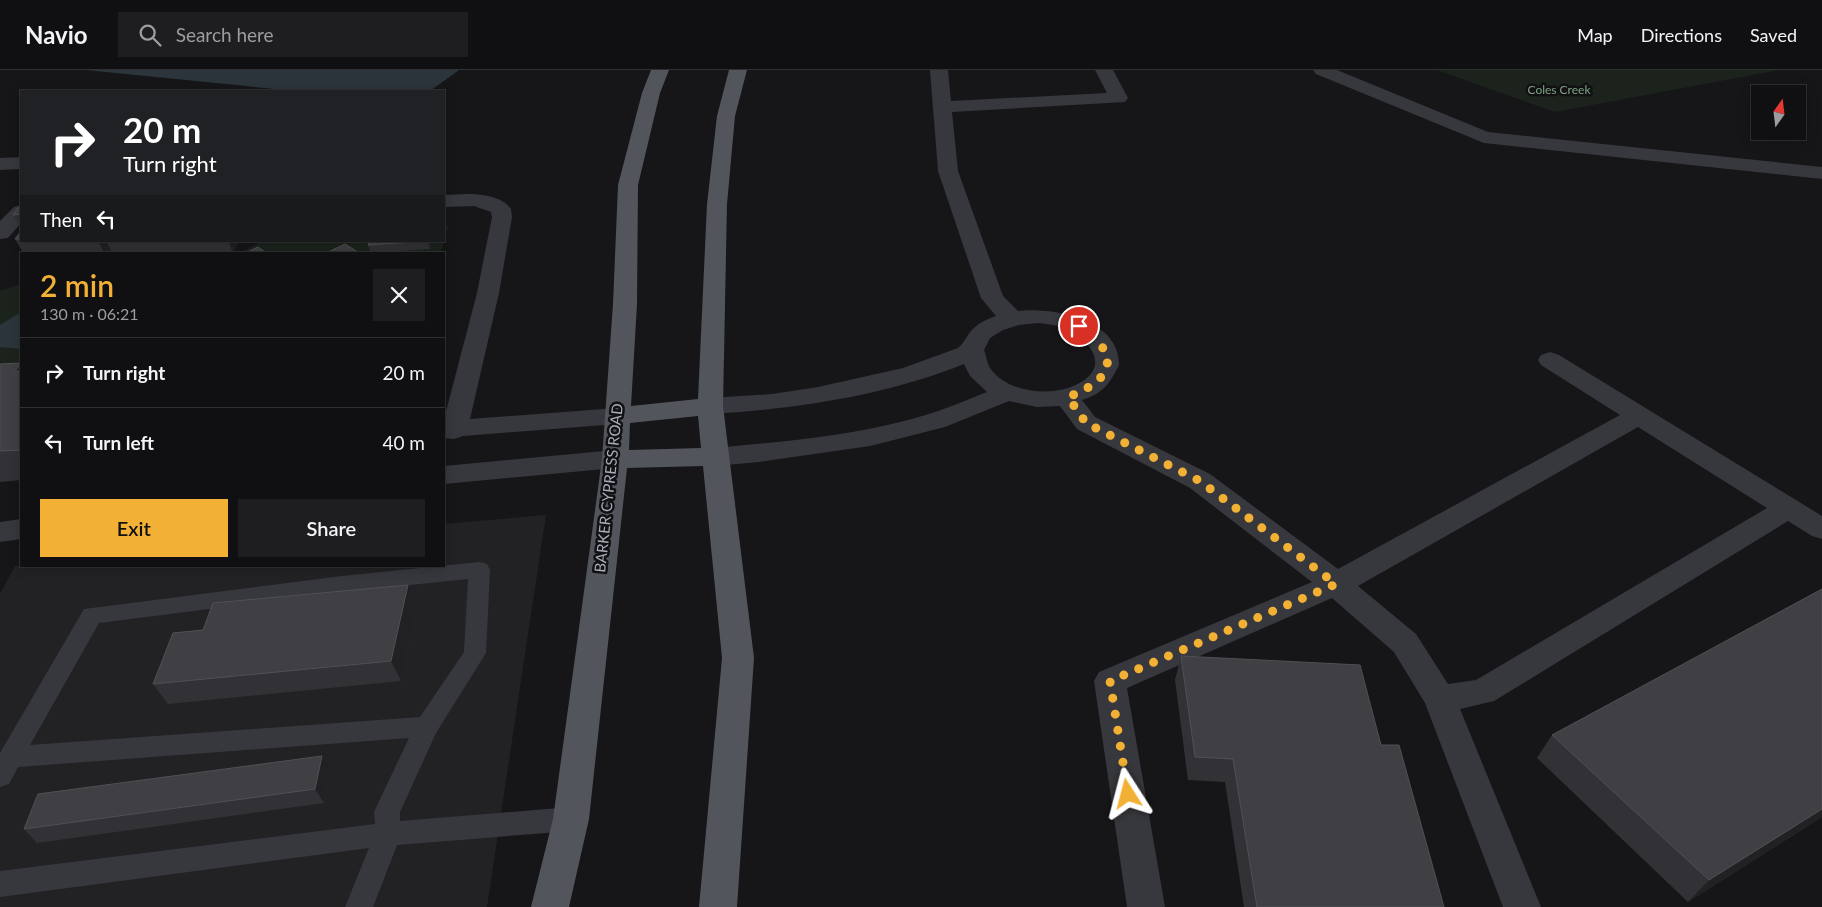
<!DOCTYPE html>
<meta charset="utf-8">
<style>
body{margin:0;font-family:Lato,sans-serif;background:#1e1e20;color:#f1f3f6;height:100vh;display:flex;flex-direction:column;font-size:19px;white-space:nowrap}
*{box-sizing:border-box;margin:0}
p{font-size:16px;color:#9c9d9f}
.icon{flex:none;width:28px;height:28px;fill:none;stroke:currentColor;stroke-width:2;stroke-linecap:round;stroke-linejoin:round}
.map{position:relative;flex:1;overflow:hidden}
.details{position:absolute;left:20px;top:182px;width:425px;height:315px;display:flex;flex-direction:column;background:#101012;border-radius:0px;box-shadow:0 2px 12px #0003,0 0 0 1px #303032}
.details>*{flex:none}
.guide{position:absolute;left:20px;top:20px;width:425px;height:152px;border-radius:0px;box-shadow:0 2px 12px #0003,0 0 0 1px #303032;background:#202124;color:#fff;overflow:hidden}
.needle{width:32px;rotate:14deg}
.controls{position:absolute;left:1751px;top:15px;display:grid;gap:10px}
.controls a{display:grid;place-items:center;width:55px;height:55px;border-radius:0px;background:#101012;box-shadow:0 2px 12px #0003,0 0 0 1px #303032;font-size:25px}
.pin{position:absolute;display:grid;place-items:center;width:42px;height:42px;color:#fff;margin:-21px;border:2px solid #fff;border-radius:50%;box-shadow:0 1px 5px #0007}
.me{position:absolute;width:55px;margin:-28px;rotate:351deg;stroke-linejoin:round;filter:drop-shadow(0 0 4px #0008)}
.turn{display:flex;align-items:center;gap:18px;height:105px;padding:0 20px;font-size:22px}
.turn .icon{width:65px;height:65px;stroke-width:2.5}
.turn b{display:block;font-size:35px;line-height:42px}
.then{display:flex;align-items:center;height:48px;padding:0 20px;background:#0003;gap:10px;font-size:19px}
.round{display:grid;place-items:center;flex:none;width:52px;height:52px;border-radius:0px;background:#1e1e20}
.headline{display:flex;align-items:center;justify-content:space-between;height:85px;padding:0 20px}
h1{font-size:30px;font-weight:600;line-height:38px;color:#f2b134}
.button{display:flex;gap:10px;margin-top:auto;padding:10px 20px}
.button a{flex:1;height:58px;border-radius:0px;background:#f2b134;color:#111;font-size:20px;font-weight:600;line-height:58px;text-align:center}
.button a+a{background:#1e1e20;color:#f1f3f6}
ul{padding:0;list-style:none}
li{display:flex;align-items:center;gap:15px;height:70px;padding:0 20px;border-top:1px solid #303032}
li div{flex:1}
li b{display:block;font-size:19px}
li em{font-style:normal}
header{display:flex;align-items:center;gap:30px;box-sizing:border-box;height:70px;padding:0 25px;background:#101012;border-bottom:1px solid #303032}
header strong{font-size:24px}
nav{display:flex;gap:28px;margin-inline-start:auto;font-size:18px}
.search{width:350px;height:45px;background:#1e1e20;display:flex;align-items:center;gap:12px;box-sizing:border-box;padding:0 18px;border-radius:0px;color:#9c9d9f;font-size:19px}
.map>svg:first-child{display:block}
.built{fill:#222225}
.green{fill:#1c231d}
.water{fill:#2c353c}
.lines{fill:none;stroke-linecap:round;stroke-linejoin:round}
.lane{fill:#37383d;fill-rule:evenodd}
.street{fill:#37383d;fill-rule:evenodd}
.primary{fill:#53555c;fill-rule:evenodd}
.wall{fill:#323236}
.shaded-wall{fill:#212124}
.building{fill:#3f3f44;stroke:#4f5156}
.route{stroke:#f2b134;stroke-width:9;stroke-dasharray:0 16.2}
.labels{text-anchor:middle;stroke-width:5;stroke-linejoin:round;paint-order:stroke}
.far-park-label{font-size:12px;fill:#7fa381;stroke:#111113}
.street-label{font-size:15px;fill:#a8adb8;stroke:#111113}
</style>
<header>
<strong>Navio</strong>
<div class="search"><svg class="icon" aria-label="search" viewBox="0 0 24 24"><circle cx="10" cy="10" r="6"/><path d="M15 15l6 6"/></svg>Search here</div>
<nav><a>Map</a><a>Directions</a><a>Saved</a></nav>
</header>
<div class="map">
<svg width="1822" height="837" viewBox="0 0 1822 837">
<rect width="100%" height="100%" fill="#161618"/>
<!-- built -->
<path class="built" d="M546,445L487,837H0V524L15,496H444V454Z"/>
<!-- green -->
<path class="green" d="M1437,0H1779L1555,42Z
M449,155L440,184H238L262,171H444V156Z
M21,214V313L0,314V221Z"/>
<!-- water -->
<path class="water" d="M86,0H459L430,21H295Z
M21,242V279L0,277V255Z"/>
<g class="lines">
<!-- lane -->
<path class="lane" d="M479,492L487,494L490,500L486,583L436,663L400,742V751L571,737L580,741L584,749L580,757L571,761L397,775L373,837H345L369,778L0,827V801L375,754L374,742L409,668L18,697L9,714L0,717V683L84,539L342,506ZM468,509L464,582L420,647L30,675L99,553L342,522Z"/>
<!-- street -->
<path class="street" d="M930,0H948L951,31L1107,23L1095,0H1113L1128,28L1125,32L952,42L958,101L1003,226L1018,241C1052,237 1120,249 1119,295C1110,313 1103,324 1082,330L1095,347L1210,404L1338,499L1620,345L1541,295L1538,290L1541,285L1550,282L1559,285L1822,446V469L1812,466L1788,451L1494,631L1460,639L1541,837H1503L1425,633L1394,582L1332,528L1127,618L1165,837H1127L1094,611L1099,602L1312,512L1190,418L1077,359L1060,336L1037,337L1009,331L945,357L870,376L759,392L715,396L706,393L702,387L706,381L715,378C778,372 842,367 904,351C933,344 960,333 987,322L970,306L964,294C884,326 796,339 710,344L701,342L697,336L701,330L710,328L772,324L818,317L903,298L958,278C964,273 966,267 971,261C978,253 987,249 996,246L981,228L938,101ZM1038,253C1047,254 1056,255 1064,258C1082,265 1108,288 1088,307C1064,329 1009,326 990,298C987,293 986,285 984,280L990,268L1003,260L1019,255ZM1638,357L1767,438L1476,610L1448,614L1416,564L1358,516Z
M1313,0H1337L1488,62L1822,97V109L1484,73L1316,4Z
M21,87V99L0,100V88Z
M466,124C481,124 502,126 511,139L512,147L499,223L470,349L617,338L626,340L630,346L626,352L617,354L463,366L454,369L444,368V349L477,223L492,147L491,142L474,136L444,137V125Z
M21,135V153L8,168L0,169V151L14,137Z
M615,380L624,383L628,389L624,395L615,398L444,414V396Z
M21,449V469L0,472V452Z"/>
<!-- primary -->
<path class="primary" d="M651,0H669L660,23L638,115L637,234L631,336L698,329L707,134L717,46L729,0H747L735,46L727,134L723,336L754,588L737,837H699L722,588L703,396L627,398L589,749L569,837H531L553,749L602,389L613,234L618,115L642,23ZM698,346L701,378L629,380L630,353Z"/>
</g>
<!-- wall -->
<path class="wall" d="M21,134V158L13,145Z
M21,161V171H239L233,183L224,184H154L153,181L118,184H24L15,169Z
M432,171L430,179L371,183L368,175Z
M21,294V410L0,412V294L21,293Z
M417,535L401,611L168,634L153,614L203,560Z
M1181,586L1381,675L1444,837H1244L1225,712L1188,710L1175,610Z
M1552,665L1822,747L1688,832L1537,688Z
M331,700L324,733L37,773L24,759Z"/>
<!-- shaded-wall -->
<path class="shaded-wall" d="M98,171H106L113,184H105Z
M228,171H239L233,183Z
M428,171H432L430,179Z
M21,294V311L15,301L21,293Z
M408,515L417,535L401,611L391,591Z
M322,686L331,700L324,733L315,719Z
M1822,739V747L1688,832L1709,810Z"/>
<!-- building -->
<path class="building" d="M21,134V144L13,145Z
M21,161V169H15Z
M370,171H428L368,175Z
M345,174L361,184H324Z
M258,177L268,184H243Z
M21,293L15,301H21V380L0,381V294Z
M408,515L391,591L153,614L173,563L203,560L213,533Z
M1822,519V739L1709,810L1552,665Z
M1181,586L1360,595L1381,675H1399L1444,837H1257L1233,689L1195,687Z
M322,686L315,719L24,759L38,724Z"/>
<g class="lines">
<!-- route -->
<path class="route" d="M1079,256C1123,285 1113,310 1068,327L1086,353L1200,411L1336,514L1110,611L1128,724"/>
</g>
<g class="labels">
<!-- far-park labels -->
<g class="far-park-label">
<text x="1559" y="24">Coles Creek</text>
</g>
<!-- street labels -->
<g class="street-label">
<text transform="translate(609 418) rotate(-84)" y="5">BARKER CYPRESS ROAD</text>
</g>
</g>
</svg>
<div class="controls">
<a><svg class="needle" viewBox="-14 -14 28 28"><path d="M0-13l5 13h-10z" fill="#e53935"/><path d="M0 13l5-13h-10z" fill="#9c9d9f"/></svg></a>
</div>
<div class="pin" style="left:1079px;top:256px;background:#d93025"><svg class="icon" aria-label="arrive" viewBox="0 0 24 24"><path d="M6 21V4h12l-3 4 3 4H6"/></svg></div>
<svg class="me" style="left:1128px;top:724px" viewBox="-20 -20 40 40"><path d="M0-17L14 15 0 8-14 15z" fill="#f2b134" stroke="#fff" stroke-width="4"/></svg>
<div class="guide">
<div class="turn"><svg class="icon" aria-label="right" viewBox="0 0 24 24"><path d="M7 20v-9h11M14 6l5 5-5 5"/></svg><div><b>20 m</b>Turn right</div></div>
<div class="then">Then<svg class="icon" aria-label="left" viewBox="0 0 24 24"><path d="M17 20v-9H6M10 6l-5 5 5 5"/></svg></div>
</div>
<section class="details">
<div class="headline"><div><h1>2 min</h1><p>130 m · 06:21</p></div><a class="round"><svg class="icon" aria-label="close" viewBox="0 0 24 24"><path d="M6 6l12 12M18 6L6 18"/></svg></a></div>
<ul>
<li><svg class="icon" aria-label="right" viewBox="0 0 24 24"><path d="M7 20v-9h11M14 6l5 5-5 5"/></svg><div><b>Turn right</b></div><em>20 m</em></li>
<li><svg class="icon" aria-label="left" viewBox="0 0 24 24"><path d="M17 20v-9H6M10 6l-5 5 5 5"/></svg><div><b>Turn left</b></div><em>40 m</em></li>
</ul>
<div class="button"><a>Exit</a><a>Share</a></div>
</section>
</div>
